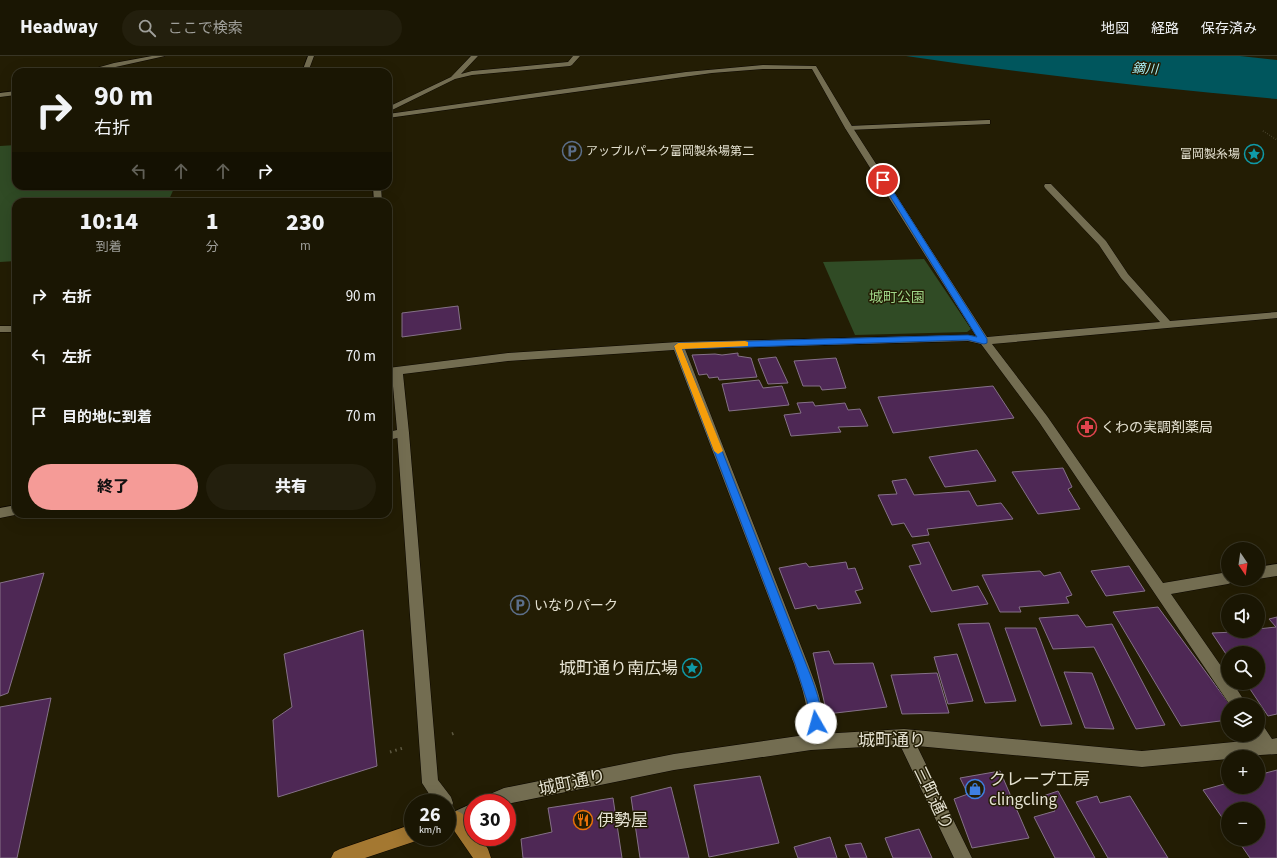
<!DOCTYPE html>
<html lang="ja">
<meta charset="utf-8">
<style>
body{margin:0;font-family:"Source Sans 3","Noto Sans JP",sans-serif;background:#231f0d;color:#f1f3f6;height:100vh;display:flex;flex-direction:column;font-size:15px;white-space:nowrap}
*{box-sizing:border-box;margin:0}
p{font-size:13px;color:#9f9f9a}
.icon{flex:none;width:22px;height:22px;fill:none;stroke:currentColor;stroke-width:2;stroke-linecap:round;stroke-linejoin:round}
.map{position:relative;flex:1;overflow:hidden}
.details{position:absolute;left:12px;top:142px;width:380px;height:320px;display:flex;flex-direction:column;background:#1a1603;border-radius:12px;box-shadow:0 4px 16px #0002,0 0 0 1px #383525}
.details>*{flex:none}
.hud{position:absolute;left:12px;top:12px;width:380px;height:122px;border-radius:12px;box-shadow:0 4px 16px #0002,0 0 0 1px #383525;background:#1a1603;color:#f1f3f6;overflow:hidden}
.needle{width:26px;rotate:167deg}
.buttons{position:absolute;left:1221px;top:486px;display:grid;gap:8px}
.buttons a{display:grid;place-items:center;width:44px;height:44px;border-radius:50%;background:#1a1603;box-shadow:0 4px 16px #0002,0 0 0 1px #383525;font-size:20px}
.speed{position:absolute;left:404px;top:738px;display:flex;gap:8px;font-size:20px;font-weight:700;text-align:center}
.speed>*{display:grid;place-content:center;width:52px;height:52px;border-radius:50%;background:#1a1603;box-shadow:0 4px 16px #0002,0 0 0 1px #383525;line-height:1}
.speed small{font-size:10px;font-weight:400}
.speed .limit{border:6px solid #d22;background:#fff;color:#111}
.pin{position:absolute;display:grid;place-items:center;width:34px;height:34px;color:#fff;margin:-17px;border:2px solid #fff;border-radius:50%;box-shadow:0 1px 4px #0007}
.me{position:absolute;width:44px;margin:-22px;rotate:353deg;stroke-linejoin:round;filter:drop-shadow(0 0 3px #0008)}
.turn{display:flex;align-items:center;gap:14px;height:84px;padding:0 16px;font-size:18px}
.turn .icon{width:52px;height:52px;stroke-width:2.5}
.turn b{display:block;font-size:28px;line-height:34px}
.lanes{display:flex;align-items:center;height:38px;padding:0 16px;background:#0003;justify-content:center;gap:20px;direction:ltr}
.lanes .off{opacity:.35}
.eta{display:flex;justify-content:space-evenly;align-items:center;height:68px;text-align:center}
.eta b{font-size:24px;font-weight:800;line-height:28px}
.primary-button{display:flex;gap:8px;margin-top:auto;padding:8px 16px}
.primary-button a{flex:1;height:46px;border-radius:24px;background:#f59b97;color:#111;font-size:16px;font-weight:800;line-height:46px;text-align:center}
.primary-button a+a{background:#231f0d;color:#f1f3f6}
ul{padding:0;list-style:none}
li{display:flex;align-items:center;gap:12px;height:60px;padding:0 16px}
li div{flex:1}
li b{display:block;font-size:15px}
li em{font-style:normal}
header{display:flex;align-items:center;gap:24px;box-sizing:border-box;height:56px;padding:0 20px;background:#1a1603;border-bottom:1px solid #383525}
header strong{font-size:19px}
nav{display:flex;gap:22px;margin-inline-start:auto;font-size:14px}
.search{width:280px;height:36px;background:#231f0d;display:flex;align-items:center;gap:10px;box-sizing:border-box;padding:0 14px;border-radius:22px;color:#9f9f9a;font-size:15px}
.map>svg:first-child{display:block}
.green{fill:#304b25}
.water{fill:#00565d}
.building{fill:#4e2855;stroke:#857188}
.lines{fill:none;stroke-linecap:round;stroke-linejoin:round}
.service-casing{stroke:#0c0700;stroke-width:1}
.minor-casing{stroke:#0c0700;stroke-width:1}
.tertiary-casing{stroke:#0c0700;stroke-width:1}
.primary-casing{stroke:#0c0700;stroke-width:1}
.path-far1{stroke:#5e5942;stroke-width:1.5;stroke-dasharray:0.5 2;stroke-linecap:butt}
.path{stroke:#5e5942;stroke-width:3;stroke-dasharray:1.5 4;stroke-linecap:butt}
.service{fill:#736d51;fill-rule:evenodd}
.minor{fill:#736d51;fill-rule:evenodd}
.tertiary{fill:#736d51;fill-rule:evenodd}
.primary{fill:#a47831;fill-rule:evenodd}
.route{fill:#1a73e8;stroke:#114b97}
.slow{fill:#f59e0b}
.labels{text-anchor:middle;stroke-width:3;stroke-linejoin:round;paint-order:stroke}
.far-poi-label{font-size:12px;fill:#e4e1d1;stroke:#231d04;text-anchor:start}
.far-water-label{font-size:13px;font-style:italic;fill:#abf2f9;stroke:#231d04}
.park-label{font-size:14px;fill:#9ed487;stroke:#231d04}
.poi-label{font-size:14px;fill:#e4e1d1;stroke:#231d04;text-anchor:start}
.near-poi-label{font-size:17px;fill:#e4e1d1;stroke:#231d04;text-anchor:start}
.near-street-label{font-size:17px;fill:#e4e1d1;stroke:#231d04}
</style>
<header>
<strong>Headway</strong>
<div class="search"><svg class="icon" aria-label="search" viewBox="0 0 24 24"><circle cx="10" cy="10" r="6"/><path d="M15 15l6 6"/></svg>ここで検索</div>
<nav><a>地図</a><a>経路</a><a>保存済み</a></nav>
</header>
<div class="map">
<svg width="1277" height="802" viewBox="0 0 1277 802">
<rect width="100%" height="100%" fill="#231d04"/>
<!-- green -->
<path class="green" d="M16,89V130H175L168,146H16V205L0,206V90Z
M924,203L971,273L967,276L855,279L823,206Z"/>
<!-- water -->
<path class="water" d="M906,0H1240L1277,4V43C1153,32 1029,18 906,0Z"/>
<!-- building -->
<path class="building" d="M458,250L461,273L402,281V257Z
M738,297V300L751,302L757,321L719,324L718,321L709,322L707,318L699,319L692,299L715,298L722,299Z
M776,301L788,327L768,328L758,303Z
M836,302L846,332L822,334L820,330H803L794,305Z
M759,324L763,332L782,330L789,349L729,355L722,328Z
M993,330L1014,362L893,377L878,341Z
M813,346L815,350L845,347L848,354L860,353L868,370L838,371L841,376L791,380L784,359L801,357L797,347Z
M977,394L996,425L945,431L929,401Z
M1063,412L1072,431L1068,433L1080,453L1038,458L1012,416Z
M906,423L914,439L969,435L977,450L1001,447L1013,463L927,473L929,479L912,481L904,467L892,469L878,439L897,438L892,425Z
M929,486L952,535L978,530L988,548L931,556L909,510L921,508L912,489Z
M846,506L848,513L855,512L863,533L855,535L861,547L818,553L816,549L795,553L779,512L806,507L809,511Z
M1129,510L1145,535L1106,540L1091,515Z
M1040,515L1044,520L1060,516L1072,539L1066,541L1069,547L1019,551L1021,556H1000L982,519Z
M44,517L8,637L0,640V527Z
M1158,551L1230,649H1228V664L1181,670L1113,556Z
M1078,559L1086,571L1112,568L1165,669L1136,673L1094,591L1053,593L1039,562Z
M1277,561V658L1268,660L1246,627H1258V597H1228V601L1212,577L1258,575V573L1276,571L1269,563Z
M989,567L1016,645L985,647L958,568Z
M1005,572H1036L1072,668L1041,670Z
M363,574L377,710L278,741L273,664L292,651L284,598Z
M829,595L834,608L873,607L887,651L827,658L813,597Z
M957,598L973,645L948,648L934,601Z
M1064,616L1092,617L1114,673L1085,672Z
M937,617L949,657L902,658L891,619Z
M51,642L17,802H0V651Z
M1277,714V802H1250L1237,783H1258V753H1228V770L1203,734L1228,727V731H1258V719Z
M1000,715L1029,782L972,792L954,743L968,738L960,722Z
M760,720L779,787L709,801L694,729Z
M671,731L689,802H640L631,741Z
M1058,735L1095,802H1055L1034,761L1055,755L1052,751L1049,752L1043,740Z
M1097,740L1100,747L1130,740L1168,802H1108L1076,746Z
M613,742L622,802H523L521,783L552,776L548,752Z
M919,773L932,802H893L885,782Z
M830,781L837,802H798L794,791Z
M861,787L867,802H850L845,789Z"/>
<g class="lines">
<defs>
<path id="service" d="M987,64H990V68L849,74L845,72L849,70Z"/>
<path id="minor" d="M152,0H165L93,16H82L114,7Z
M308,0H314L308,16H302Z
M471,0H478L461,18L472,15L568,6L573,0H580L572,9L570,10L472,19L455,23L388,56V51L451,21Z
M763,9L816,10L853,72L987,281L1160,266L1121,222L1099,189L1045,132L1044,130L1045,128H1051L1106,185L1128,218L1170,265L1277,256V262L992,288L1047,360L1163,527L1228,516V523H1234L1233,526L1228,528L1171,538L1228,620V627H1233L1247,649H1230L1039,366L981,288L968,285L685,293L808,608C816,630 827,654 821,678L904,673L1142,695L1254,684L1251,679H1258V669L1264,671L1272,683L1277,682V698L1228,701V703L1142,711L917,690L972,802H954L900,689L811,694L674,714L507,748L481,747L483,741L504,732L674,698L805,679C812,654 801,631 794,608L674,294L508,305L403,318L409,377L407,380L388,384V376L397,374L392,319L388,320V312L508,297L678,286L968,279L976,280L845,72L812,13H763L712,17L388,62V58L686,16Z
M16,35V39L0,41V37Z
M373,130H381L382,146H374Z
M0,270H16V276H0Z
M16,449V458H20L0,462V452Z
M1277,508V520L1258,523V511Z
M473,747V764L457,771L451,769L449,763L451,757Z"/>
<path id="tertiary" d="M403,373L407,374L409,377L438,724L451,741L453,747L451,753L447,755V747H435L422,727L397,377L399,374Z"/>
<path id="primary" d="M457,755C468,759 473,770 473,781H480L488,793L491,802H473L453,773L447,775V757Z
M413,768V781H420L419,783L413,786L365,802H331L334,796L340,793Z"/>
</defs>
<!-- service casing -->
<use href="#service" class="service-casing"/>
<!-- minor casing -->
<use href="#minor" class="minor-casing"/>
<!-- tertiary casing -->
<use href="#tertiary" class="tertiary-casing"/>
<!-- primary casing -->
<use href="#primary" class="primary-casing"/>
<!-- path-far1 -->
<path class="path-far1" d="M1263,75L1277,84"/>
<!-- path -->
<path class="path" d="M452,678L457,676
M390,696L403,692"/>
<!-- service -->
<use href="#service" class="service"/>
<!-- minor -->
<use href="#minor" class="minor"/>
<!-- tertiary -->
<use href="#tertiary" class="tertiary"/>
<!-- primary -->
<use href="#primary" class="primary"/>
</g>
<!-- route -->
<path class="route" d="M881,123L886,124L987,283V287L984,288L968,284L682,293L806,608C812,623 826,656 820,671L816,673L812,671L807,645L795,608L674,290L678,287L968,279L977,281L880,124Z"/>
<!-- slow -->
<path class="slow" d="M745,285L748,286V290L682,293L723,395L718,398L714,395L674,290L678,287Z"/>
<!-- icons -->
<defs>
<symbol id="parking-ring" viewBox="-11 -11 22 22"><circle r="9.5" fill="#231d04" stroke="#5c6f8a" stroke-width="1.5"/><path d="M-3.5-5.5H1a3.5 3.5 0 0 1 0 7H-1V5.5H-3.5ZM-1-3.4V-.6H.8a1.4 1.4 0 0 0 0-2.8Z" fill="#5c6f8a"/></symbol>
<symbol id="sight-ring" viewBox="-11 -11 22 22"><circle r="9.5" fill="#231d04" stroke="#0f9aa8" stroke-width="1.5"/><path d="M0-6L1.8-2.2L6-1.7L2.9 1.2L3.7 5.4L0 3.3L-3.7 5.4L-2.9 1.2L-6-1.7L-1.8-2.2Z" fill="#0f9aa8"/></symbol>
<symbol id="pharmacy-ring" viewBox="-11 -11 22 22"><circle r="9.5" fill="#231d04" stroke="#e0444e" stroke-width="1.5"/><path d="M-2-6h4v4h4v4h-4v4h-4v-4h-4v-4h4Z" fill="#e0444e"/></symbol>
<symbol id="shop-ring" viewBox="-11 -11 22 22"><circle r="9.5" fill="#231d04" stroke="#3f7fe0" stroke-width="1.5"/><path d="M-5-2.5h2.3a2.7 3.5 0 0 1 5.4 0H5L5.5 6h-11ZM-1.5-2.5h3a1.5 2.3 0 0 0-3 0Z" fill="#3f7fe0"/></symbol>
<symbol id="restaurant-ring" viewBox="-11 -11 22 22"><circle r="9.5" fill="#231d04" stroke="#e8710a" stroke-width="1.5"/><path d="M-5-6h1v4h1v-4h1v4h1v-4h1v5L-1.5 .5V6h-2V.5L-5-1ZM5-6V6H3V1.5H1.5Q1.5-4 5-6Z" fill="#e8710a"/></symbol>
</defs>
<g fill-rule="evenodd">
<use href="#parking-ring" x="561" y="84" width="22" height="22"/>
<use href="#sight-ring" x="1243" y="87" width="22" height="22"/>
<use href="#pharmacy-ring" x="1076" y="360" width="22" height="22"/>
<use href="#parking-ring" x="509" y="538" width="22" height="22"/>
<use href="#sight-ring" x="681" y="601" width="22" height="22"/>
<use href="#shop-ring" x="964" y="722" width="22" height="22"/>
<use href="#restaurant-ring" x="572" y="753" width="22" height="22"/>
</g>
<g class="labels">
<!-- far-poi labels -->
<g class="far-poi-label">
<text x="586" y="99">アップルパーク富岡製糸場第二</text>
<text x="1240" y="102" text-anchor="end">富岡製糸場</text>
</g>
<!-- far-water labels -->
<g class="far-water-label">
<text transform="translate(1145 12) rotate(3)" y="5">鏑川</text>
</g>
<!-- park labels -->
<g class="park-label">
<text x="897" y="246">城町公園</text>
</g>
<!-- poi labels -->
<g class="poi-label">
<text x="1101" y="376">くわの実調剤薬局</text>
<text x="534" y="554">いなりパーク</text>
</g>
<!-- near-poi labels -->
<g class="near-poi-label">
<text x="678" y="618" text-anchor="end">城町通り南広場</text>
<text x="989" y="729">クレープ工房<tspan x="989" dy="20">clingcling</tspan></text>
<text x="597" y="770">伊勢屋</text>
</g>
<!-- near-street labels -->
<g class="near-street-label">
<text x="892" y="690">城町通り</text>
<text transform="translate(572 726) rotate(-12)" y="6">城町通り</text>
<text transform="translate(934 742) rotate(64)" y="6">三町通り</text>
</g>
</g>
</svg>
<div class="buttons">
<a><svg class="needle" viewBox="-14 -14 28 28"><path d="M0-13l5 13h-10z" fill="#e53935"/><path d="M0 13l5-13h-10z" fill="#9f9f9a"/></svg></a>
<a><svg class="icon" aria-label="sound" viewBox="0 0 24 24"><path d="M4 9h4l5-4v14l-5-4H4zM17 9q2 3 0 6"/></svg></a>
<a><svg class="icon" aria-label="search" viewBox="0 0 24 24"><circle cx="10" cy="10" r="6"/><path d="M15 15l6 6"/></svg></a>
<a><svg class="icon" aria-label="layers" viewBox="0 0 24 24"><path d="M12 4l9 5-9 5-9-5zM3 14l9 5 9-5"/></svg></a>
<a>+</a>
<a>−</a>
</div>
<div class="speed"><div>26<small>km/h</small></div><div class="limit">30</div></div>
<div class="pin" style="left:883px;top:124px;background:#d93025"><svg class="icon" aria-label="arrive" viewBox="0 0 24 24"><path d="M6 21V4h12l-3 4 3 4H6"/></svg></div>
<svg class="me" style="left:816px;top:667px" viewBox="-20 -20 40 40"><circle r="19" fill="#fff"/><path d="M0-13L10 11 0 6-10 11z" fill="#1a73e8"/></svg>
<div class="hud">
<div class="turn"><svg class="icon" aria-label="right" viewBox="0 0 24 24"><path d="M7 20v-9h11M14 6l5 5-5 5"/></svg><div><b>90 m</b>右折</div></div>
<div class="lanes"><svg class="icon off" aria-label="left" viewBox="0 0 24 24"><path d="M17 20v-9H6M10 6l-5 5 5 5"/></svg><svg class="icon off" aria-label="ahead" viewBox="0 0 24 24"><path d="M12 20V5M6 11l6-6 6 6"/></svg><svg class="icon off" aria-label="ahead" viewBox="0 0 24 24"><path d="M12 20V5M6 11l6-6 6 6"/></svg><svg class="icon" aria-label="right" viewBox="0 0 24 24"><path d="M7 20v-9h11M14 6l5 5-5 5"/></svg></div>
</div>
<section class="details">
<div class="eta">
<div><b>10:14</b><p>到着</p></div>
<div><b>1</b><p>分</p></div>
<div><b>230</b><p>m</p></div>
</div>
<ul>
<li><svg class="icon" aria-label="right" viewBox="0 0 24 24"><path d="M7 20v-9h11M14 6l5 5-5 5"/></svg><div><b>右折</b></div><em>90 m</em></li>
<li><svg class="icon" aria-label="left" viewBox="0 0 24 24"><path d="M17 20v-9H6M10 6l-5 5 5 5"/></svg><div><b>左折</b></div><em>70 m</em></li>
<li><svg class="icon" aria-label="arrive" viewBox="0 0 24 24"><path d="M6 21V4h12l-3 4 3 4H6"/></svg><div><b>目的地に到着</b></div><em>70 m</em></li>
</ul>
<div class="primary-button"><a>終了</a><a>共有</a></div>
</section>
</div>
